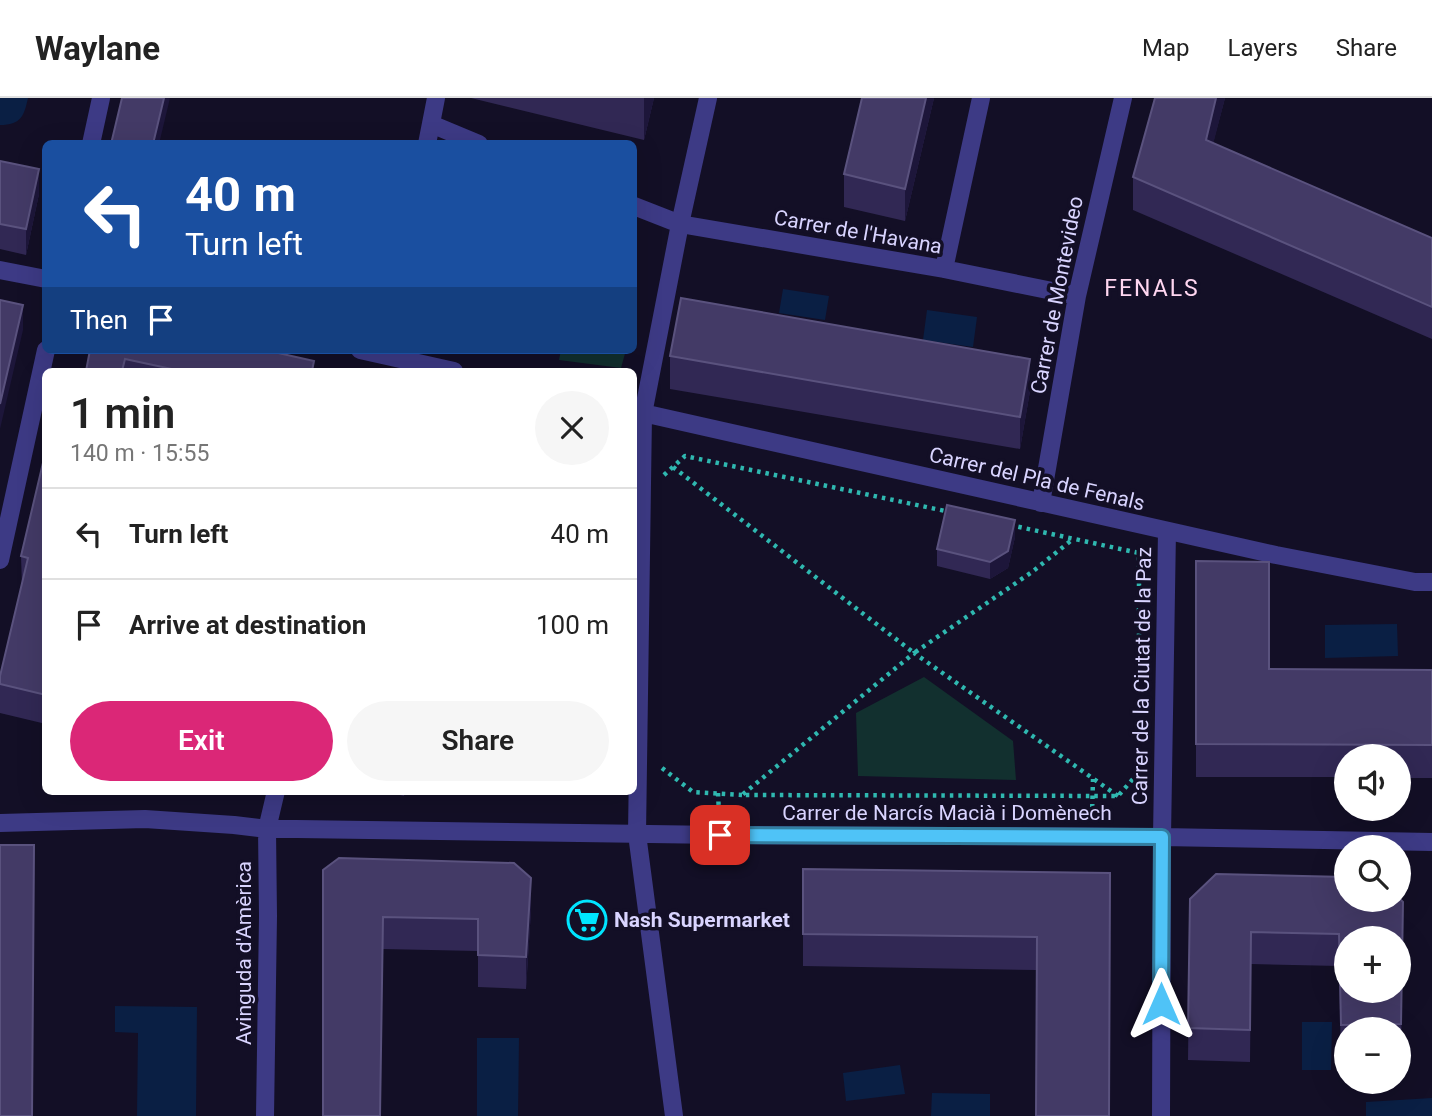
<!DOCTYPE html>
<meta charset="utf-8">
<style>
body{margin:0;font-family:Roboto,sans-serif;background:#f6f6f6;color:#222;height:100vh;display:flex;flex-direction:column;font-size:26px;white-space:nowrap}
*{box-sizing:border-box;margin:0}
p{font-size:23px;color:#767676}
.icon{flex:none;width:38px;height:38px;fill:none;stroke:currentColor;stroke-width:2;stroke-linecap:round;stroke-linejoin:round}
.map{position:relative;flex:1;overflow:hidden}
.panel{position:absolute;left:42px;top:270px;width:595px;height:427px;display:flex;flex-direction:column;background:#fff;border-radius:10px;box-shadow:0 7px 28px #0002}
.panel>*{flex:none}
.top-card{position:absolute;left:42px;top:42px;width:595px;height:214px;border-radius:10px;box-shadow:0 7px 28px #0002;background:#1a4fa0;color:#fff;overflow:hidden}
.tools{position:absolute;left:1334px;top:646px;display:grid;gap:14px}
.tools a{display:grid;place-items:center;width:77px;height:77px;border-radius:50%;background:#fff;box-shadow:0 7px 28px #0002;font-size:35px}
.pin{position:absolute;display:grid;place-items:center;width:60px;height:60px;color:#fff;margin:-30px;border-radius:14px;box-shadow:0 4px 10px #0006}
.me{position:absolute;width:77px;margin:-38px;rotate:0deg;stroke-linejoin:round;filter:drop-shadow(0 0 5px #0008)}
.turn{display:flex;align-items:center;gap:24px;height:147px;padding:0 28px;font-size:32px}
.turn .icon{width:91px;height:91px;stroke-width:2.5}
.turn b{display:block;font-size:49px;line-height:60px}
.then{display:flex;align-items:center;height:66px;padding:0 28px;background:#0003;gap:14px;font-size:26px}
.round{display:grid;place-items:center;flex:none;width:74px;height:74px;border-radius:37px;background:#f6f6f6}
.headline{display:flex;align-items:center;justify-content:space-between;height:119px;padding:0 28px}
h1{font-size:42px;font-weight:600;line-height:52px}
.action{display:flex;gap:14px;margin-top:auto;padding:14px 28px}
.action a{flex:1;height:80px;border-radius:42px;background:#db2777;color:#fff;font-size:28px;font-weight:600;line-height:80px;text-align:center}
.action a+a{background:#f6f6f6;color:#222}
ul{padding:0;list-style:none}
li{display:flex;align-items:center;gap:21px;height:91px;padding:0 28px;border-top:2px solid #e0e0e0}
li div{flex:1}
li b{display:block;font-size:26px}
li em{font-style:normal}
header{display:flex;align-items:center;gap:42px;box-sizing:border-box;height:98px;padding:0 35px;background:#fff;border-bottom:2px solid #e0e0e0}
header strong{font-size:33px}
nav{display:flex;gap:38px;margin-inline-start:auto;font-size:24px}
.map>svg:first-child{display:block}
.green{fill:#12302f}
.water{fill:#0a1f44}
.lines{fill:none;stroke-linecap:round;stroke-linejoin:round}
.path{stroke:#2fb8b0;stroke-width:4.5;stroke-dasharray:3.5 5;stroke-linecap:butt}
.minor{stroke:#3d3a85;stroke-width:18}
.wall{fill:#312854}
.shaded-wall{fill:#1d163a}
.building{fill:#433a66;stroke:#5a527e;stroke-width:2;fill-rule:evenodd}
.route-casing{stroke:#337fa1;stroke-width:18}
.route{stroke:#4fc3f7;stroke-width:12}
.labels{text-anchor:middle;stroke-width:7;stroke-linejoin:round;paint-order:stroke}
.street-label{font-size:21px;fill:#d9d4ff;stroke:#130f26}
.poi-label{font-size:21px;font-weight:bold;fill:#d9d4ff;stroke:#130f26;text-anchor:start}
.neighbourhood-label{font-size:23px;letter-spacing:2px;fill:#ffd6f0;stroke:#130f26}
</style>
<header>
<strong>Waylane</strong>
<nav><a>Map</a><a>Layers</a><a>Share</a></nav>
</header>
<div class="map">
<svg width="1432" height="1018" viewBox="0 0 1432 1018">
<rect width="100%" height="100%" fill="#130f26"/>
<!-- green -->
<path class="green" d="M561,252H626L621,270L559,262Z
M924,579L1013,643L1016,682L858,678L856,615Z"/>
<!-- water -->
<path class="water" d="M0,0H28C24,18 21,27 0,27Z
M783,191L829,198L825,222L779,215Z
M927,212L977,219L973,249L923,242Z
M1397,526L1398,558L1325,560V527Z
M115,908L197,909L196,1018H137L138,935L115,934Z
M1302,924H1332L1331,972H1302Z
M477,940H519L518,1018H477Z
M900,967L905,996L846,1003L843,975Z
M932,995L990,996V1018H931Z
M1432,1000V1018H1366V1004Z"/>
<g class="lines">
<!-- path -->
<path class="path" d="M673,369L914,555L1032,474L1073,441
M664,377L685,358L950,414
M1010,427L1139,455V545
M662,670L693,694L742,697
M718,695L719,715
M1118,698L914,555L742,697L1118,698L1140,673
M1092,718L1093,681"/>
<!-- minor -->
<path class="minor" d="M431,26L479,46
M91,46L101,0
M427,46L436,0
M634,108L680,126L944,171L1077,198
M944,171L981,0
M0,172L46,181
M360,252L454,273
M634,313L1276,457L1415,484H1432
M1041,405L1077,198L1123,0
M0,462L46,252
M0,725L145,721L234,727L267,731H297L720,737L1162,739L1432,744
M265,1018L268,818L267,731L276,693
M674,1018L637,736L643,316L680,126L708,0
M1161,1018L1162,739L1167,433"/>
</g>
<!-- wall -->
<path class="wall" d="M471,0H654L644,42Z
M934,0L905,123L844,109V76Z
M1155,0H1225L1213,45L1432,140V241L1133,112V79Z
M0,63L39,96L26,157L0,151Z
M90,252L314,273H86Z
M670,258L1030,293L1020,351L670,291Z
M46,352V626L0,615V578L22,487L21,458Z
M1015,439L1008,470L990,481L937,468V451Z
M1196,463L1269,571L1432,572V680H1398V658H1346V679H1196Z
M383,693H405L404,698Z
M803,771L1110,775L1037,872L803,868Z
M323,772L531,812L526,891L478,889V853L383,851Z
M1190,801L1403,804L1401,958H1398V931H1346V959L1341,960L1339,868L1251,866L1250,964L1188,962Z"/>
<!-- shaded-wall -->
<path class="shaded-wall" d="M164,0H170L159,46H153Z
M644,0H654L644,42Z
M926,0H934L905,123V91Z
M1216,0H1225L1206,74V42Z
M39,71V96L26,157V131Z
M23,207V232L0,331V306Z
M1030,261V293L1020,351V319Z
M1015,422V439L1008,470L990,481V464Z
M531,780V812L526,891V859Z"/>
<!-- building -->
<path class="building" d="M122,0H164L153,46H111Z
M862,0H926L905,91L844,76Z
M1155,0H1216L1206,42L1432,140V209L1133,79Z
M0,63L39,71L26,131L0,126Z
M681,200L1030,261L1020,319L670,258Z
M0,202L23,207L0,306Z
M90,252H265L314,263L312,273H181L125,261L122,273H86Z
M46,352V597L0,586V578L28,460L21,458Z
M947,407L1015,422L1008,453L990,464L937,451Z
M1196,463L1269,464V571L1432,572V647L1196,646Z
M0,747H34L32,1018H0Z
M339,760L514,765L531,780L526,859L478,857V821L383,819L380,1018H323V772Z
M803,771L1110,775L1109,1018H1036L1037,839L803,836Z
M1216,776L1346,779V802H1398V799L1403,804L1401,926L1341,927L1339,836L1251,834L1250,932L1188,930L1190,801ZM1346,840H1398V892H1346Z"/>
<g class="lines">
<defs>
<path id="route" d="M720,737L1162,739L1161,906"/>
</defs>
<!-- route casing -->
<use href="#route" class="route-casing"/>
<!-- route -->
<use href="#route" class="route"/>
</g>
<!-- icons -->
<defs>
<symbol id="supermarket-ring" viewBox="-11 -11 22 22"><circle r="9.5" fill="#130f26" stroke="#00e5ff" stroke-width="1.5"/><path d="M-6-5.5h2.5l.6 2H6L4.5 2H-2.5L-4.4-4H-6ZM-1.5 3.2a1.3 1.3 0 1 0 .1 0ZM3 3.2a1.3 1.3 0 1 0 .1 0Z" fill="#00e5ff"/></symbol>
</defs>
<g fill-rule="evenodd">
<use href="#supermarket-ring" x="565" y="800" width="44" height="44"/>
</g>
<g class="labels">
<!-- street labels -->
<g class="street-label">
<text transform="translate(858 134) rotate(10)" y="7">Carrer de l'Havana</text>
<text transform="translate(1057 197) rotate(-79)" y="7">Carrer de Montevideo</text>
<text transform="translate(1037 381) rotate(13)" y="7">Carrer del Pla de Fenals</text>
<text transform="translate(1142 578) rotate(-89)" y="7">Carrer de la Ciutat de la Paz</text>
<text x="947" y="722">Carrer de Narcís Macià i Domènech</text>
<text transform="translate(244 855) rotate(-90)" y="7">Avinguda d'Amèrica</text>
</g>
<!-- poi labels -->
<g class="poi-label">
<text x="614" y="829">Nash Supermarket</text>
</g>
<!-- neighbourhood labels -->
<g class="neighbourhood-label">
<text x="1152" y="198">FENALS</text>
</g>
</g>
</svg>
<div class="tools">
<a><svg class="icon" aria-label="sound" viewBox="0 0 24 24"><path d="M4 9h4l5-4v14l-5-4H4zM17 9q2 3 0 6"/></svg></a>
<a><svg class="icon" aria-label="search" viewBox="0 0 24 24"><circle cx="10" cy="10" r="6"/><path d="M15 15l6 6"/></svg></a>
<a>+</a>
<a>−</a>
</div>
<div class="pin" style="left:720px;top:737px;background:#d93025"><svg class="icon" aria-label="arrive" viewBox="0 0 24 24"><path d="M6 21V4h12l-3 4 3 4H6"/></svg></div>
<svg class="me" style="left:1161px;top:906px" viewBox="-20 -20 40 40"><path d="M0-17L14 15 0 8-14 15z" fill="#4fc3f7" stroke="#fff" stroke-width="4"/></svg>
<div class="top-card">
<div class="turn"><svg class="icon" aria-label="left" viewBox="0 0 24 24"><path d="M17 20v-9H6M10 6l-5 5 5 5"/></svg><div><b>40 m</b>Turn left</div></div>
<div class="then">Then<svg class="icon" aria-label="arrive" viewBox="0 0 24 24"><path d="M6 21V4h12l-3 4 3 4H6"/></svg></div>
</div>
<section class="panel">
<div class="headline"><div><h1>1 min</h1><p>140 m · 15:55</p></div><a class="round"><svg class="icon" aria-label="close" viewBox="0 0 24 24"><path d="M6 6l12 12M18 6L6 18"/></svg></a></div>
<ul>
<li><svg class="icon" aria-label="left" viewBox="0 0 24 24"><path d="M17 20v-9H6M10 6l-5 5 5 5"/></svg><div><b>Turn left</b></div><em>40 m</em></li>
<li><svg class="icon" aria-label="arrive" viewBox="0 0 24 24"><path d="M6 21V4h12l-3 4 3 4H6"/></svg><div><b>Arrive at destination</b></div><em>100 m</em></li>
</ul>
<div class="action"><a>Exit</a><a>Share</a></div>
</section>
</div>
